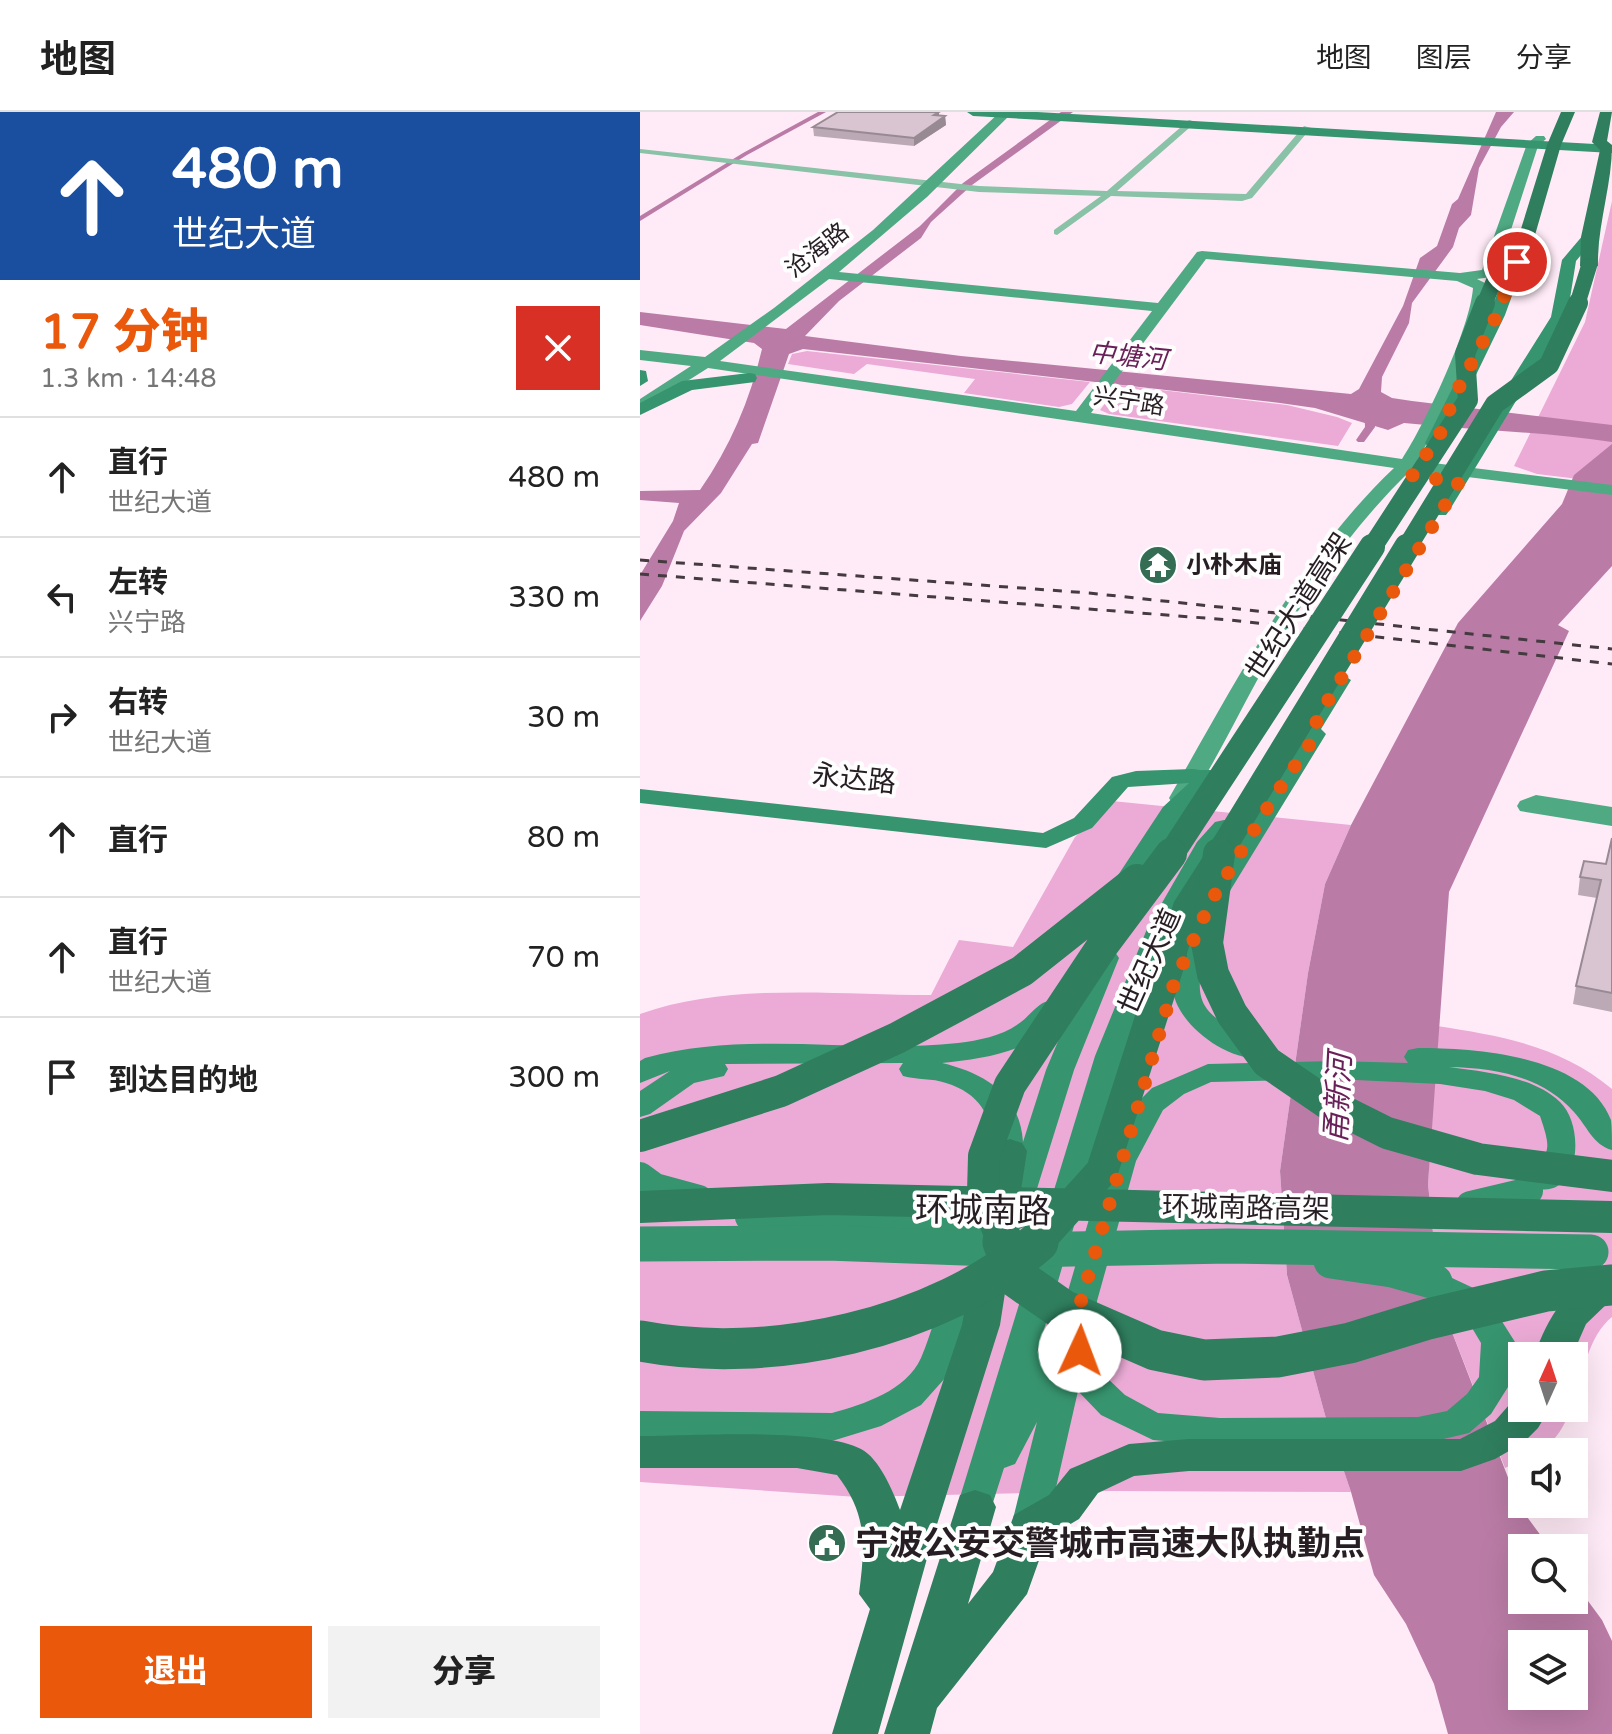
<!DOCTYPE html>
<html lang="zh">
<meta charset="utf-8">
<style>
body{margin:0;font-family:"Varela Round","Noto Sans SC",sans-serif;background:#f2f2f2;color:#222;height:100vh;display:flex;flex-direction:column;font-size:30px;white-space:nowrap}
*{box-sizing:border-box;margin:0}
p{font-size:26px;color:#767676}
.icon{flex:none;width:44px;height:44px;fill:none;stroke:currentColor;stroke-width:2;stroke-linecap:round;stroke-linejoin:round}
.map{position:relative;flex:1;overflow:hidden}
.drawer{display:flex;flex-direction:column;background:#fff;width:640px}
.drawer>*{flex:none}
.top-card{background:#1a4fa0;color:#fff;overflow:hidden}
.needle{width:52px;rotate:3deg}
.tools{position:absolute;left:868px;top:1230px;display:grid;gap:16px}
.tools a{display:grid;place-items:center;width:80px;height:80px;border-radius:0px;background:#fff;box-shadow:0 8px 32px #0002;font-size:40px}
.pin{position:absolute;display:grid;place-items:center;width:68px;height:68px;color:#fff;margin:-34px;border:4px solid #fff;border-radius:50%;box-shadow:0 2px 8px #0007}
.me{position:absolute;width:88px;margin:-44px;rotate:2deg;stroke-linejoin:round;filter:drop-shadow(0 0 6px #0008)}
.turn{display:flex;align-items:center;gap:28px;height:168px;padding:0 40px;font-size:36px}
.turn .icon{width:104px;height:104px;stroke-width:2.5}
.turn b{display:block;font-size:56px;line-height:68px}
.round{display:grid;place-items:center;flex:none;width:84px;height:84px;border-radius:0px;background:#f2f2f2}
.headline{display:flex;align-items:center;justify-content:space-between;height:136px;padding:0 40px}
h1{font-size:48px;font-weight:800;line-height:60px;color:#ea580c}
.primary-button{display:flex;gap:16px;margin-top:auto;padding:16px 40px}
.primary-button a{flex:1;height:92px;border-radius:0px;background:#ea580c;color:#fff;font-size:32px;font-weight:800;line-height:92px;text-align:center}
.primary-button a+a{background:#f2f2f2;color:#222}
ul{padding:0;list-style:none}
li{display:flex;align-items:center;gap:24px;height:120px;padding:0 40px;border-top:2px solid #e0e0e0}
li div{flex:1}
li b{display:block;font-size:30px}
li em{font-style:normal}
header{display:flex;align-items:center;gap:48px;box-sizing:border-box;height:112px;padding:0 40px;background:#fff;border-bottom:2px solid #e0e0e0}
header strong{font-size:38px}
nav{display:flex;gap:44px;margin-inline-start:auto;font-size:28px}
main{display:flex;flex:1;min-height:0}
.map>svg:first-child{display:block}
.green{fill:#ebabd6}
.water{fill:#ba7ca6;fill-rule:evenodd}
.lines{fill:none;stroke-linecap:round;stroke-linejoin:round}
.canal{fill:#ba7ca6;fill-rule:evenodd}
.street{fill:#8ac2a7;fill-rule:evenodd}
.secondary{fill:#4faa84;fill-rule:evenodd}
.primary{fill:#36946e;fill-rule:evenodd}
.highway{fill:#2f7e5e;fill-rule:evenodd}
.rail{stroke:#443a40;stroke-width:3;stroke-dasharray:9 9;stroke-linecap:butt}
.primary-bridge-far1{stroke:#36946e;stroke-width:28}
.primary-bridge{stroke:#36946e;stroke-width:35}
.highway-bridge-far4{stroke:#2f7e5e;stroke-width:16}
.highway-bridge-far3{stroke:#2f7e5e;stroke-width:20}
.highway-bridge-far2{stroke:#2f7e5e;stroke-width:26}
.highway-bridge-far1{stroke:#2f7e5e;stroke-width:32}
.highway-bridge{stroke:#2f7e5e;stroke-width:41}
.wall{fill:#bba9b5}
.shaded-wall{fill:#988a93}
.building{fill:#d9c5d2;stroke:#988a93;stroke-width:2}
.route{stroke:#ea580c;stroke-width:14;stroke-dasharray:0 25.2}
.labels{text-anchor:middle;stroke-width:8;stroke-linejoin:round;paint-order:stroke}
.far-street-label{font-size:24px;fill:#261e23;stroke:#fefefe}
.far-poi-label{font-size:24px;font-weight:bold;fill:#261e23;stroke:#fefefe;text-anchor:start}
.far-water-label{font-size:26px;font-style:italic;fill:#691f57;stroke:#fefefe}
.street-label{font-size:28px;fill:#261e23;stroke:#fefefe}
.water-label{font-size:30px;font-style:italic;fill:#691f57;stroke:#fefefe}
.near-street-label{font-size:34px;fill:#261e23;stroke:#fefefe}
.near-poi-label{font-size:34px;font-weight:bold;fill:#261e23;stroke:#fefefe;text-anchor:start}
</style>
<header>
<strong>地图</strong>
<nav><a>地图</a><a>图层</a><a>分享</a></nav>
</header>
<main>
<section class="drawer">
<div class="top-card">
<div class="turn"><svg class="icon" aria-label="ahead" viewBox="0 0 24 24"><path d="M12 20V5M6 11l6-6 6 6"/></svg><div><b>480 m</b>世纪大道</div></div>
</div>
<div class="headline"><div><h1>17 分钟</h1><p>1.3 km · 14:48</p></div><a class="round" style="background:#d93025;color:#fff"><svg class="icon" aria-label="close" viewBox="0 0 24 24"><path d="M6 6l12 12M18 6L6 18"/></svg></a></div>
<ul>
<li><svg class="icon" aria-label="ahead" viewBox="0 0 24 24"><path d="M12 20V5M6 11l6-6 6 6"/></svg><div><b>直行</b><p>世纪大道</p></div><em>480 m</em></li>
<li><svg class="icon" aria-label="left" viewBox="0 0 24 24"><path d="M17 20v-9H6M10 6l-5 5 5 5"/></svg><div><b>左转</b><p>兴宁路</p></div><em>330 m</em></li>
<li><svg class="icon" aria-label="right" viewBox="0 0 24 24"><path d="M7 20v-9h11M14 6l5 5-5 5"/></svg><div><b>右转</b><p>世纪大道</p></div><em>30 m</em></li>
<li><svg class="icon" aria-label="ahead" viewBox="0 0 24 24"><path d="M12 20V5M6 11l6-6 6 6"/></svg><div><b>直行</b></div><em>80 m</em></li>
<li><svg class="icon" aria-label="ahead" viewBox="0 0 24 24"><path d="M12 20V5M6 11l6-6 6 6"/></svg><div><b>直行</b><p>世纪大道</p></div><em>70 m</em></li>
<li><svg class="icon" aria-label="arrive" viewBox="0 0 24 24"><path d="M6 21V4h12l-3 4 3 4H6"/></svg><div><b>到达目的地</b></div><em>300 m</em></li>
</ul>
<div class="primary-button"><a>退出</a><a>分享</a></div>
</section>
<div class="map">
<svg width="972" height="1622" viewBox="0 0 972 1622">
<rect width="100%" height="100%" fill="#ffebf7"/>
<!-- green -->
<path class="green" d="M972,89V371L897,362L874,354L945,210Z
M167,239L450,270L432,292L419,295L324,281L335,267L227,252L214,262L148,252L152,242Z
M479,273L647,293L697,305L712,311L698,334L469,302L460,298Z
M472,689L711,713L685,772L668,861L640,1059L647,1163L685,1303L711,1380L470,1379L217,1385L0,1370V902C90,870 197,883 291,883L319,828L373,835L435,725Z
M797,914C862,924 921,934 972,977V1205C949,1223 943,1261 934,1288V1244H882V1296H931C922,1320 911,1340 882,1340V1348L865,1356L800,1189L788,1072Z"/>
<!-- water -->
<path class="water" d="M421,0H433L332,73L291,110L281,126L199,189L165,224L321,244L711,282L719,277L763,194L780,146L797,134L812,92L818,87L856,0H874L861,15L839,56L831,103L819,116L813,135L772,191L769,211L742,265L741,280L752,286L772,289L972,313V330C903,320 833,318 764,311L748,318L675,296L640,291L163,237L149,242L118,331L112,332L81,381L44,419L22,474L0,509V463L33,409L39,391L0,388V379L60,378C90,335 110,288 122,237L114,231L0,213V200L146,217L280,114L323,71Z
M972,332V454L918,513L929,519L809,780L788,1072L800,1189L879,1394L910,1436H882V1488H934V1470L962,1508L972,1529V1622H808L794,1572L766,1512L734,1463L711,1380L685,1303L647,1163L640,1059L668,861L685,772L711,713L818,511L922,392L934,363ZM882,1532H934V1584H882Z"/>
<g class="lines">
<!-- canal -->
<path class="canal" d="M178,0H186L107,43L0,109V104L103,41Z
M729,292L734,295L735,315L724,330H718L716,328L725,315L724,295Z"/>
<!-- street -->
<path class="street" d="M549,8L556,10L477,79L606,82L664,14L671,16L612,86L602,89L471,84L417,123L414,122V118L461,84L339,80L0,41V37L339,74L467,79Z"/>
<!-- secondary -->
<path class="secondary" d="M360,0H373L287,85L199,160L518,191L557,140L562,139L820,161L842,158L887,32L896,24H904L906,27L898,34L859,155L851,165L837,167L845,171C856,194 793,324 777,349L972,373V383L771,358C716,411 670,476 632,542C603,591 580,644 548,691H532L529,686C595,572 658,447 754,356L68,256L0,299V287L51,254L0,248V238L65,245L134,196L233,118ZM566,147L817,169L833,176C830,217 785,312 762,347L451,301ZM189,167L512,199L436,299L80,249Z
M896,683L972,695V714L880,699L877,694L880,689Z"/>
<!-- primary -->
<path class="primary" d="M327,0H397L972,33V41L333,4Z
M887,119L894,123L865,203L803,331L800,335H788L785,331L849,203L880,123Z
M949,121L956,125L936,149L927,205L809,399L806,403H792L789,399L911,205L922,148L944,122Z
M0,258L6,259L8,269L0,274Z
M109,261L115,262L117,266L115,270L52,278L0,303V291L42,269Z
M700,561L711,568L681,617L686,622L585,787H567L563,782L652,640L643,634L667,604L692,563Z
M553,657C563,659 569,657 579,659L583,664L541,705L489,785H471L467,780L523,695L549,671L488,675L452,716L406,736L0,691V677L403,721L434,706L472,665L496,659Z
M584,708L593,710L596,715L577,738L533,817L483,944L397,1242L411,1215L424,1212L425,1189L472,1029L495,993L512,976L568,952L695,949L768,951L764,945L768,938L778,936C835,936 946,943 971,1008C972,1016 972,1029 972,1038C953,1033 947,1014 934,1000C902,964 855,956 809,955C845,960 893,964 920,990C946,1015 940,1089 894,1076L890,1068C908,1037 913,1042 900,1004L874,988L845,979L800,972L695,967L571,970L544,982L523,998L496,1049L457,1189V1239L465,1264L485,1283L518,1301L580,1306L778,1305L807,1299L827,1282L839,1265L841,1231L822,1199L784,1178L779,1170L784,1162L795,1158L844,1181L875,1230L873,1267L851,1302L829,1321L778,1333L580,1334L513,1328L461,1303L438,1279L407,1415L402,1426L389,1430L376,1426L371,1415L397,1310L375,1352L364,1356L348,1406L335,1410L322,1406L317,1395L455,944L507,817L557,730L575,710Z
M549,826L558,828C570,845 550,875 567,897C585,920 629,927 637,939L633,945C598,955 549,922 536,890C531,878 532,865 533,852C534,843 535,836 540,828Z
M466,838L475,840L479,846L434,958L385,1115L374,1118L363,1115L359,1107L370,1069L363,1072L352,1068L348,1061C357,1020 351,985 306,971C292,966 277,968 263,964L259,957L263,951L85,952L88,957L84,964L54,971L10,1002L0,1005V979L30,959L0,971V949L5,946C108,918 214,942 318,931C340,928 363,924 381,910C389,904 396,894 405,890C411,888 416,889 423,891L427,897C400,939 347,946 302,951C344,961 380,982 383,1030L406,958L453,846L457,840Z
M322,1165L333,1169L338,1177L318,1242L306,1265L281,1293L241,1314L192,1329L0,1327V1299L192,1301C224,1292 266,1279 281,1246C292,1221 297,1193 311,1169Z"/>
<!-- highway -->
<path class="highway" d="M921,0H935L921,33L895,123L877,133L869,151H857L854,147L864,126L880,120L907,33Z
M960,0H972L967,29L972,33C972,74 957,113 958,154L949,159L940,154L941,125L960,38L952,30Z
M578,734L588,737L592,743L564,790L546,844L542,851L531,853L520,851L516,844L534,790L568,737Z
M370,1027L382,1031L387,1039L360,1213L293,1425L238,1622H192L230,1497L219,1482C225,1434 228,1403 197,1363L157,1356H0V1324C50,1324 180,1315 221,1337C239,1346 253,1379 260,1398L322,1213L353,1039L358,1031Z
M968,1158L972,1159V1187L946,1212L932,1244H894C908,1206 927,1171 968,1158Z
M882,1283V1296H910L898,1316L883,1331L855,1347L821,1359H549L494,1364L458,1381L439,1407L407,1426L387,1482L297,1596L290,1622H244L320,1383L335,1378L350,1383L356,1395L328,1492L353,1460L374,1403L409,1383L430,1357L489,1332L549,1327H820L855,1309L876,1285Z"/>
<!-- rail -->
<path class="rail" d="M0,448L449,481L972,537
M0,462L590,508L972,552"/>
<!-- primary-bridge-far1 -->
<path class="primary-bridge-far1" d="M0,1064L15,1075L59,1087
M830,1093L889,1079
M109,1105L370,1107
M0,1132H222"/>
<!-- primary-bridge -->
<path class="primary-bridge" d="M0,1132L187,1131L381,1138L589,1134L951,1140
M691,1149L752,1158L795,1170"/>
<!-- highway-bridge-far4 -->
<path class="highway-bridge-far4" d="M844,193L863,147
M937,193L949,154"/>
<!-- highway-bridge-far3 -->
<path class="highway-bridge-far3" d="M731,437L828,288L825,242L845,191
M766,437L855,292L909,253L938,191"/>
<!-- highway-bridge-far2 -->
<path class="highway-bridge-far2" d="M530,744L732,435
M578,744L767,435"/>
<!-- highway-bridge-far1 -->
<path class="highway-bridge-far1" d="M579,742L567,831L573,862L592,902L627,950L687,991L747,1021L838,1047L972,1064
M0,1024L141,979L257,926L382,859L497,768
M0,1095L188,1087L972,1105
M364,1132L343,1081L344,1044L370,973L463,833L531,742
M396,1132L462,1059L531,844"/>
<!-- highway-bridge -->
<path class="highway-bridge" d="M363,1130L377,1166L423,1198L515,1238L564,1248L638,1245L710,1231L788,1207L906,1179L972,1173
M0,1229C129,1254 298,1217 398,1130"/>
</g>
<!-- wall -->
<path class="wall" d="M299,0V4H305L306,13L274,34L174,24L173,15Z
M972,726V900L933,892L936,874L957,786L938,783L940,765L966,752Z"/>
<!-- shaded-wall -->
<path class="shaded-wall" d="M291,0H299V9L305,4L306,13L274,34V26Z"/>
<!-- building -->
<path class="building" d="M198,0H299L294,3L305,4L274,26L173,15Z
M972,726V881L936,874L961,768L940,765L944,749L966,752Z"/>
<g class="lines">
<!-- route -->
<path class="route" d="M440,1239L441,1189L534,872L570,791L634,685L674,626L677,607L819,370L772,364L801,320L815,283L857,203L877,150"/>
</g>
<!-- icons -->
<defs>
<symbol id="temple-disc" viewBox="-11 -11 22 22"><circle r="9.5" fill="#346c54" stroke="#fefefe"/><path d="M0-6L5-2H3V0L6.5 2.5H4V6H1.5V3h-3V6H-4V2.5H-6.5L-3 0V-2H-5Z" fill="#fff"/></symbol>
<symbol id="civic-disc" viewBox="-11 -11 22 22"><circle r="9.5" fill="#346c54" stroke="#fefefe"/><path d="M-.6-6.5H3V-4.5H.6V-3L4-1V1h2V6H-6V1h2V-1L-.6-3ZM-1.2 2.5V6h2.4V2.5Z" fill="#fff"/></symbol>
</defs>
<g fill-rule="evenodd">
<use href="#temple-disc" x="496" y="431" width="44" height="44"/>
<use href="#civic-disc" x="165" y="1409" width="44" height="44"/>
</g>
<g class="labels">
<!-- far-street labels -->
<g class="far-street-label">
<text transform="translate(177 138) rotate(-38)" y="8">沧海路</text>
<text transform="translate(489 289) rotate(9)" y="8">兴宁路</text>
</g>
<!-- far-poi labels -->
<g class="far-poi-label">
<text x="546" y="461">小朴木庙</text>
</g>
<!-- far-water labels -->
<g class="far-water-label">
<text transform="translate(488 244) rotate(6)" y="9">中塘河</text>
</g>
<!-- street labels -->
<g class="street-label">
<text transform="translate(658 494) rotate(-57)" y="10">世纪大道高架</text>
<text transform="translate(214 666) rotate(6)" y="10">永达路</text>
<text transform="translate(509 849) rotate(-66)" y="10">世纪大道</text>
<text transform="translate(606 1095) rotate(1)" y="10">环城南路高架</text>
</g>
<!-- water labels -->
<g class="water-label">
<text transform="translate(698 986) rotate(-87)" y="10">甬新河</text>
</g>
<!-- near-street labels -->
<g class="near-street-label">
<text transform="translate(343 1098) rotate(1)" y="12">环城南路</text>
</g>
<!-- near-poi labels -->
<g class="near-poi-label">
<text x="215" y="1443">宁波公安交警城市高速大队执勤点</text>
</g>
</g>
</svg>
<div class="tools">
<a><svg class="needle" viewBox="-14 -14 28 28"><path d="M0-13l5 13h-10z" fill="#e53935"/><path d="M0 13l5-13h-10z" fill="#767676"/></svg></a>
<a><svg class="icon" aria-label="sound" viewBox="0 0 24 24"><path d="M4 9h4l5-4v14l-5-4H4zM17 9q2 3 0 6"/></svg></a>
<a><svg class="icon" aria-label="search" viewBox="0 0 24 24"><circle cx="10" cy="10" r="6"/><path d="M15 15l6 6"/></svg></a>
<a><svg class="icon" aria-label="layers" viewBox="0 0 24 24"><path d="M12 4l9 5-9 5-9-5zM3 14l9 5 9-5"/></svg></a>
</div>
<div class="pin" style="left:877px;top:150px;background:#d93025"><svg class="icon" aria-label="arrive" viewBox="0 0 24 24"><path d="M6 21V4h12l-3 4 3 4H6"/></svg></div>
<svg class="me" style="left:440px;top:1239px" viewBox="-20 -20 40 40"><circle r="19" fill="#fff"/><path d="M0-13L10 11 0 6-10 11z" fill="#ea580c"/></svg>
</div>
</main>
